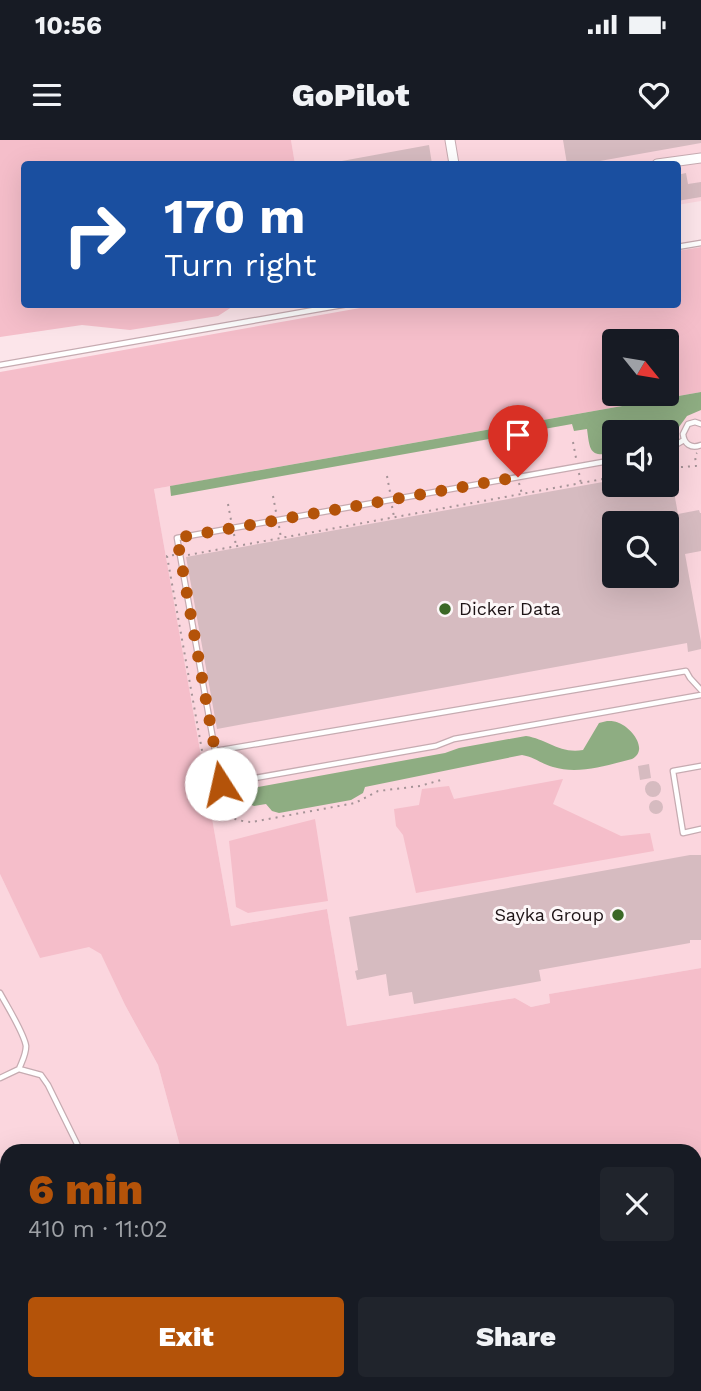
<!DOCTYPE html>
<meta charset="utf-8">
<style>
body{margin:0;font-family:"Work Sans",sans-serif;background:#20242c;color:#f1f3f6;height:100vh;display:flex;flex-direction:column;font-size:26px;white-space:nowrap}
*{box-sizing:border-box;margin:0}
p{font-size:23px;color:#9ea1a6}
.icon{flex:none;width:38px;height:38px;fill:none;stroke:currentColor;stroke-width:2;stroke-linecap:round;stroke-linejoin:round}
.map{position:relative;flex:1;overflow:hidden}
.details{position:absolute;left:0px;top:1004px;width:702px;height:247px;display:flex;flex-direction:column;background:#171b24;border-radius:21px 21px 0 0;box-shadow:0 7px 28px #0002}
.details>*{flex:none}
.hud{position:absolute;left:21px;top:21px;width:660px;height:147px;border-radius:7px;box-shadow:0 7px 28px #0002;background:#1a4fa0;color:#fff;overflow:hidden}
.needle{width:46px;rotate:120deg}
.tools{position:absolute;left:602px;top:189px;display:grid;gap:14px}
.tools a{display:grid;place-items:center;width:77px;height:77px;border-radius:7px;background:#171b24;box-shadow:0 7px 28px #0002;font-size:35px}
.pin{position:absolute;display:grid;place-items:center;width:60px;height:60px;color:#fff;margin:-72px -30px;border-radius:50% 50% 50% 0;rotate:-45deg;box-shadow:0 0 7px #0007}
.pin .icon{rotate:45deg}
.me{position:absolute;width:77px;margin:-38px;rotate:350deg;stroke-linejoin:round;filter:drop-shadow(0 0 5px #0008)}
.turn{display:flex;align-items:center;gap:24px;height:147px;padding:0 28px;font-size:32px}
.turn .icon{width:91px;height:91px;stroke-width:2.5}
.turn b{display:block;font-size:49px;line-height:60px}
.round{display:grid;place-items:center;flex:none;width:74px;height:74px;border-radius:7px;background:#20242c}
.overview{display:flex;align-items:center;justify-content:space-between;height:119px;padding:0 28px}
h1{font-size:42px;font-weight:800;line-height:52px;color:#b45309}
.action{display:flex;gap:14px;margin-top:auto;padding:14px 28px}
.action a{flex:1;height:80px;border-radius:7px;background:#b45309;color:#fff;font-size:28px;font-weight:800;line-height:80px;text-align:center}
.action a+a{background:#20242c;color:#f1f3f6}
.status{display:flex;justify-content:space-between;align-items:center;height:49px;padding:0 35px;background:#171b24;direction:ltr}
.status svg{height:19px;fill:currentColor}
header{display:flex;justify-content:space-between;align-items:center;height:91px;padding:0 28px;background:#171b24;font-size:32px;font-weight:800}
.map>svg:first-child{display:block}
.built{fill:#fbd6de;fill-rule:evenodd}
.green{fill:#f5beca;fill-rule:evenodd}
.water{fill:#8ead82}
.building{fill:#d6bbc0;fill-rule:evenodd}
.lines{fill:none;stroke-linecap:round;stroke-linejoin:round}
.service-casing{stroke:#c6abb1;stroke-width:7}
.minor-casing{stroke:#c6abb1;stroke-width:11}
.path{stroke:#a59397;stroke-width:2;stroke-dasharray:2 5;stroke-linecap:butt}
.service{stroke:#fff;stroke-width:4.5}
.minor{stroke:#fff;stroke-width:9}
.route{stroke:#b45309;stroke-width:12;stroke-dasharray:0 21.6}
.poi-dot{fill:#3b6826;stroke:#fdf7f8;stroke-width:2.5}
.labels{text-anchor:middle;stroke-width:6;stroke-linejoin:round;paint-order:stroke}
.poi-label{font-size:18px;fill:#1d1315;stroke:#fdf7f8;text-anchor:start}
</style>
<div class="status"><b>10:56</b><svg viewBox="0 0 49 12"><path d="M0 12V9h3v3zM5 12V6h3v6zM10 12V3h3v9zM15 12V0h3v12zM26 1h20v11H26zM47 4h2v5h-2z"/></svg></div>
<header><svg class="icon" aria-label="menu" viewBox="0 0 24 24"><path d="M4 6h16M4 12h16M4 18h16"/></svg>GoPilot<svg class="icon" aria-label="heart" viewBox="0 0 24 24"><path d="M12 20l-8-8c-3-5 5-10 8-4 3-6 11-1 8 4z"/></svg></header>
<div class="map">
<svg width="701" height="1251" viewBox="0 0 701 1251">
<rect width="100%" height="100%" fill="#fce5ea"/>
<!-- built -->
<path class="built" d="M291,0H701V61L677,65V24H295Z
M701,252V828L549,854L550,863L531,867L515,858L347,886L327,769L231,786L154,349ZM614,292H667V345H614ZM614,383H667V436H614Z
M0,734L40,817L89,806L101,813L125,865L158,925L180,1006L184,1011L7,1012V1244H412V1251H0Z
M695,1021H701V1251H477L475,1244H695Z"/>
<!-- green -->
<path class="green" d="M0,0H291L295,24H24V164L235,165L218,176L130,190L82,185L0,197Z
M701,107V252L154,349L231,786L327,769L347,886L515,858L531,867L550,863L549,854L701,828V1021H695V1012L184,1011L180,1006L158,925L125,865L101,814L89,807L40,818L0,734V232L377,165L677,164V111ZM667,201V254H614V201Z
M563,639L553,664L621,696L650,693L654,711L416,753L403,695L396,686L394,669L419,665L422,649L449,646L454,659Z
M315,679L328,761L248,773L236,767L229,701Z"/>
<!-- water -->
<path class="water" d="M701,252V270L687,276L668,302L667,292H614V313C590,317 590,312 587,289L574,291L572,284L171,356L170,346Z
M607,581C612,581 614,581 619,583C632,588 649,610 632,619C607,625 579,635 553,627C542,624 534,617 522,615L365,647L363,653L351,660L279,673L272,671L266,664L254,666L249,664L247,649L445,613L459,608L526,596C547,599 559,614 583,610L599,583Z"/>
<!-- building -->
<path class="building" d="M563,0H701V3L583,24H567Z
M429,5L432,24H331V23Z
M686,33L688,44L701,42V57L677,61V35Z
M667,330H670L678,374L699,370L700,373H701V411L685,414L701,502V509L688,512L687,503L217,589L186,417L614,340V345H667ZM614,383H667V436H614Z
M649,624L651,638L640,640L638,626Z
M645 649a8 8 0 1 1 16 0a8 8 0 1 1-16 0Z
M649 667a7 7 0 1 1 14 0a7 7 0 1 1-14 0Z
M690,715H701V800H690V803L539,830L541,841L414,864L412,852L389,856L386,834L357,840L355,831L358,830L349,777Z
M0,1060L7,1074V1132L0,1136Z
M701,1089V1124L695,1125V1090Z
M701,1177V1208L695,1209V1178Z
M701,1227V1247L678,1251L677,1244H695V1228Z
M346,1244H381L380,1251H344Z
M497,1244H613L614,1251H498Z"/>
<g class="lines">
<defs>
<path id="service" d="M677,107L701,103
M0,225L348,164
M701,284L695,282L688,284L683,294C684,304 691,309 701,305
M667,310L684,300
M614,320L177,398L221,644L436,606L454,599L701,555
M215,611L686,531L690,538L701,550
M701,626L673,631L683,693L701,689
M0,853C7,866 24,893 26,906C26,915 22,921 19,929
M0,938L19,929L41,935L48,945L81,1012
M0,1182L7,1183
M48,1244L51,1251
M142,1251L146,1244
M395,1251V1244"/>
<path id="minor" d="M450,0L454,24
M657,24L701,18
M645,1244L646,1251"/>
</defs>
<!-- service casing -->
<use href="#service" class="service-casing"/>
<!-- minor casing -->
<use href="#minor" class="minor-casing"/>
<!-- path -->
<path class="path" d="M573,302L576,318
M514,313L517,329
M667,328L696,326L695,315L697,313
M579,333L581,344
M387,336L390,352
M519,343L522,354
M273,356L276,372
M228,364L231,380
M392,366L394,377
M279,386L281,398
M234,394L236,406
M174,415L167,416L212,666C220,675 240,682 252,682L355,663L378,651L420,646L441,640
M188,415L614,337"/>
<!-- service -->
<use href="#service" class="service"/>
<!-- minor -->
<use href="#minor" class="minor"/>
</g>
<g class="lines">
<!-- route -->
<path class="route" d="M221,644L177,398L518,337"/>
</g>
<!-- markers -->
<g class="poi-dot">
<circle cx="445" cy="469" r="7"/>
<circle cx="618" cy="775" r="7"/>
</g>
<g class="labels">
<!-- poi labels -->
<g class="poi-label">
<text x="459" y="475">Dicker Data</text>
<text x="604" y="781" text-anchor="end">Sayka Group</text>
</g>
</g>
</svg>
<div class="tools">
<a><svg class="needle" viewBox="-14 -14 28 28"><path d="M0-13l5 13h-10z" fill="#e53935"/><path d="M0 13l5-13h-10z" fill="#9ea1a6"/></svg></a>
<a><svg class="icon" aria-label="sound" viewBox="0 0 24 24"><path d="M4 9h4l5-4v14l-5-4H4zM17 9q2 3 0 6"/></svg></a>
<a><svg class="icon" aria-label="search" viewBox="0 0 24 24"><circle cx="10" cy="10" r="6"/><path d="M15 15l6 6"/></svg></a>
</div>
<div class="pin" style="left:518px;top:337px;background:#d93025"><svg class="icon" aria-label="arrive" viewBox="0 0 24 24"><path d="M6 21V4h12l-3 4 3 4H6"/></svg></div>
<svg class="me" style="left:221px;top:644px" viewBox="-20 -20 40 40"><circle r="19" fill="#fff"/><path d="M0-13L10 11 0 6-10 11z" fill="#b45309"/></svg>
<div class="hud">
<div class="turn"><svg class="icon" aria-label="right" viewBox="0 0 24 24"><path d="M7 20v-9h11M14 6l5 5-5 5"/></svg><div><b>170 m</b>Turn right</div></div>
</div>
<section class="details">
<div class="overview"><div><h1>6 min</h1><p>410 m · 11:02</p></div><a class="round"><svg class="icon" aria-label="close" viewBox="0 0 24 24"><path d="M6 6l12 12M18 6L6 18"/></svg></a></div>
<div class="action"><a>Exit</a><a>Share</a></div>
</section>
</div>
